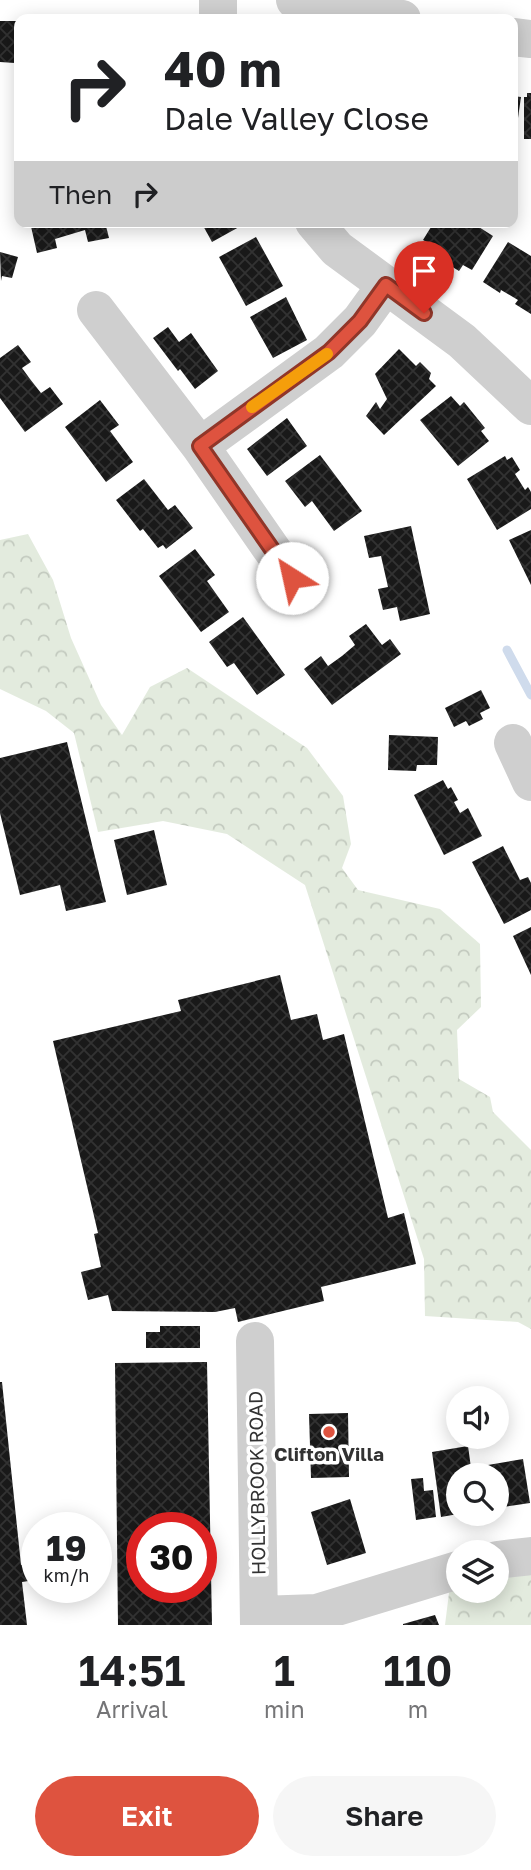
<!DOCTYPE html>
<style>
body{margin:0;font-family:"Golos Text",sans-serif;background:#f6f6f6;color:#202124;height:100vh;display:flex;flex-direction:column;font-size:26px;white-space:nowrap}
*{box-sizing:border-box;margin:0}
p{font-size:23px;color:#757577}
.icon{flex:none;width:38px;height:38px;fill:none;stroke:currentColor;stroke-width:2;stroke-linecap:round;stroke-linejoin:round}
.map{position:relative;height:1625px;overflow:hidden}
.side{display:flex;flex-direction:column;background:#fff;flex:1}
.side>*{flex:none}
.top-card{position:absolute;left:14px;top:14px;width:504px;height:214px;border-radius:14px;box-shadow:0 4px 18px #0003;background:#fff;color:#202124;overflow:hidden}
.fabs{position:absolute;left:446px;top:1386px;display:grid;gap:14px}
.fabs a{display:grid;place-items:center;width:63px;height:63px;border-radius:50%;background:#fff;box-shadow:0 4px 18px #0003;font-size:35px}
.speed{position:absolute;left:21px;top:1512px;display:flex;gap:14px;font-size:35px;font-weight:700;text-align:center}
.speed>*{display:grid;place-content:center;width:91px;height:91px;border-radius:50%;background:#fff;box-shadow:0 4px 18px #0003;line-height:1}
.speed small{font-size:18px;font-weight:400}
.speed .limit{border:10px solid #d22;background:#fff;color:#111}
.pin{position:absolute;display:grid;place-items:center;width:60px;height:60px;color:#fff;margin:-72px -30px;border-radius:50% 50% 50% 0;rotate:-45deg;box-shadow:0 0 7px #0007}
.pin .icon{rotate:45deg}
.me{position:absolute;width:77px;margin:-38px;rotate:325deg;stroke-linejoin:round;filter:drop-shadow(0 0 5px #0008)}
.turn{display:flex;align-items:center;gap:24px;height:147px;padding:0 35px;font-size:32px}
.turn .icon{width:91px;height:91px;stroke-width:2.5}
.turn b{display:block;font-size:49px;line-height:60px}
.then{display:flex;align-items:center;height:66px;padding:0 35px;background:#0003;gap:14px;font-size:26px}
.eta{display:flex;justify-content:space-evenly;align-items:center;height:119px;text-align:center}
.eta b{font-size:42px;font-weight:600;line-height:49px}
.action{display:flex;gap:14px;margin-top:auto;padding:14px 35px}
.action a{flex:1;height:80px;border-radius:42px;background:#de533f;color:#fff;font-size:28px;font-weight:600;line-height:80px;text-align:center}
.action a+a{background:#f6f6f6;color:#202124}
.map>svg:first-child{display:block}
.forest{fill:url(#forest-crowns)}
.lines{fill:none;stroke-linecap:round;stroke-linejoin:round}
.stream{stroke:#cfdbec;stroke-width:9}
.building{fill:url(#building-cross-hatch);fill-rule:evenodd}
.minor{stroke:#cfcfcf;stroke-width:38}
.route-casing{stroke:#903629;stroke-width:18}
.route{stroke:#de533f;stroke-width:12}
.slow{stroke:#f59e0b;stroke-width:12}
.poi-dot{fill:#de533f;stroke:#fff;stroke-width:2.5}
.labels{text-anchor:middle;stroke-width:7;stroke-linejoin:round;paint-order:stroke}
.poi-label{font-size:19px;font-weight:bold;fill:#323232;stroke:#fff}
.street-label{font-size:19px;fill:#323232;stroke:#fff}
</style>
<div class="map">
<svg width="531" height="1625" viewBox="0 0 531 1625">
<defs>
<pattern id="forest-crowns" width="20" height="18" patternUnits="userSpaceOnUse" patternTransform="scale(1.75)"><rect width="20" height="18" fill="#e3ebde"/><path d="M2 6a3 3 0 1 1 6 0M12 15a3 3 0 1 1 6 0" fill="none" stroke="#c3cabf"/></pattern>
<pattern id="building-cross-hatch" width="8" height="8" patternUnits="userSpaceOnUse" patternTransform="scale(1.75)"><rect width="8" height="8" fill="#191919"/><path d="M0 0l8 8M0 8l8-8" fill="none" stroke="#323232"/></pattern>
</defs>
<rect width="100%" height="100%" fill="#fff"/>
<!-- forest -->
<path class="forest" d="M28,534L53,580L71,638L101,705L122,735L150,687L187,668L307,748L343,796L351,844L342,868L358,890L440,909L480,944L481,1007L457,1030L459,1079L490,1097L493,1112L531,1150V1329L518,1322L425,1316L424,1259L305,885L227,834L163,821L98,832L74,733L46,711L0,689V540Z
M531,1568V1625H445L450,1585L458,1583V1591H497V1575Z"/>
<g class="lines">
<!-- stream -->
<path class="stream" d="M507,650L531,695"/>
</g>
<!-- building -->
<path class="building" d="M0,21H16L15,63L0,62Z
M527,93H531V139H524V97H527Z
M513,96L521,97L515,139H513Z
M30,222H105L109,238L88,242L85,230L55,239L57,248L37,253Z
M201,222H248L212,242Z
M434,222H471L493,236L472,270L463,265L459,271L430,253L434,246L423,240Z
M256,237L283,286L246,306L219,257Z
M508,242L531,256V314L515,304L518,300L501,290L500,293L483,282Z
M0,252L18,257L12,278L2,276L1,281Z
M286,297L307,340L273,358L250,317Z
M168,327L179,342L191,333L218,371L195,389L180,369L178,371L153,338Z
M18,345L31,362L22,368L30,379L41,393L50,387L63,404L25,432L0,398V358Z
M399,349L416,366L420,362L431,373L429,379L436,386L384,435L366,416L376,402L380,409L387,399L375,374Z
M451,396L460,406L464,402L485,428L481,431L489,441L458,466L420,420Z
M100,400L119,425L110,431L133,462L106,482L65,427Z
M287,418L307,446L267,476L247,449Z
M320,455L362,511L334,531L312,501L305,507L285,481Z
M505,456L507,460L512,457L520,470L515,474L525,490L528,487L531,492V509L497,530L467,479Z
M144,479L168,510L175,505L193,528L166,549L163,545L158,548L143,529L140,531L116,500Z
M411,526L430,614L400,621L397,607L383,610L378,589L388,587L381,556L369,558L364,536Z
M531,530V585L509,540Z
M195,549L215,575L207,581L229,612L201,632L159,576Z
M243,617L285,675L257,695L234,663L227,667L209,642Z
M366,624L382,645L390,639L401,654L332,705L304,669L321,656L328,666L342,656L355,645L349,636Z
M481,690L490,708L480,713L483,719L469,726L466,721L454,727L445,708Z
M389,735L438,737L437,765H417L416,771L388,770Z
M67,742L106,902L66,911L60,885L20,895L0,813V758Z
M443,780L448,789L451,787L458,800L454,802L460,813L468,808L482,836L444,855L414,795Z
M154,830L167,885L127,895L114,840Z
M503,846L520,880L528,877L531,883V910L504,924L472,862Z
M531,927V975L513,936Z
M280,975L291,1020L317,1014L323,1040L344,1034L388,1218L404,1213L416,1264L321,1287L324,1301L238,1322L235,1308L215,1312L112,1311L108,1295L88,1300L81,1272L101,1267L94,1234L98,1233L53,1041L181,1011L178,1000Z
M160,1326H200V1348H146V1332H160Z
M207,1362L212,1625H118L115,1363ZM142,1528H201V1587H142Z
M0,1382H2L21,1565L33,1562L35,1580L22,1582L27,1625H0Z
M348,1413L349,1477L311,1478L309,1414Z
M468,1446L472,1475H458V1514L441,1517L432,1452Z
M523,1459L530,1503L497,1508V1475H490L488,1465Z
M423,1478L424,1491L433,1490L436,1517L416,1520L411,1479Z
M350,1499L366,1553L327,1565L311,1512Z
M435,1615L439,1625H403V1624Z"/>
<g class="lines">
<!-- minor -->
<path class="minor" d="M295,0L402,19
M218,19V0
M513,37L531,39
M314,222L337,249L462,341L531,406
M96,310L200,446L291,577
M200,446L329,352L360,321L386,285
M513,743L531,782
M255,1341L259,1625
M497,1560L531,1556
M260,1615L317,1613L458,1570"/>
</g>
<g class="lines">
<defs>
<path id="route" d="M292,578L200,446L329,352L360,321L386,285L424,313"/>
</defs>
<!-- route casing -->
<use href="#route" class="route-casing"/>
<!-- route -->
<use href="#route" class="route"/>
<!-- slow -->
<path class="slow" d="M252,407L327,354"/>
</g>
<!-- markers -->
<circle class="poi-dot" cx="329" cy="1432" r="7"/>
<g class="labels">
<!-- poi labels -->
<g class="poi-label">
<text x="329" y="1461">Clifton Villa</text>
</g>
<!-- street labels -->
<g class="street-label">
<text transform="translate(257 1483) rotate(-91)" y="7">HOLLYBROOK ROAD</text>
</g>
</g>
</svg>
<div class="fabs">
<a><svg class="icon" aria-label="sound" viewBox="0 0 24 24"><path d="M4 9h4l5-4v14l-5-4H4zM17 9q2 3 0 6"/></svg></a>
<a><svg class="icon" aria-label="search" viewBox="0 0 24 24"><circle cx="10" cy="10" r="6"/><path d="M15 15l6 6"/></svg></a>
<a><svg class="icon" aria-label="layers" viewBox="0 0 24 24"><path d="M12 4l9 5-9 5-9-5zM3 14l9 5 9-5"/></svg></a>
</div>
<div class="speed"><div>19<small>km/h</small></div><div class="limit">30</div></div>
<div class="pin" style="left:424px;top:313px;background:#d93025"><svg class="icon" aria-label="arrive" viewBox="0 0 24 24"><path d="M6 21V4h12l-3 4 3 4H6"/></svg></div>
<svg class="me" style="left:292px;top:578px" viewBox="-20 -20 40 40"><circle r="19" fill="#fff"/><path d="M0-13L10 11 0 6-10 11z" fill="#de533f"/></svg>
<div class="top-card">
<div class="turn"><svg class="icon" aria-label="right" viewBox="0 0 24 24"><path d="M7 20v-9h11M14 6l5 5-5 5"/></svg><div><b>40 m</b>Dale Valley Close</div></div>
<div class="then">Then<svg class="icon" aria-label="right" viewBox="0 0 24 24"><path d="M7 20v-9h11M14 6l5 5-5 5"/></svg></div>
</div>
</div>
<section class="side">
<div class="eta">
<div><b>14:51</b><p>Arrival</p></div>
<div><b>1</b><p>min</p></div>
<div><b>110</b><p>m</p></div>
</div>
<div class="action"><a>Exit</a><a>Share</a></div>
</section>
